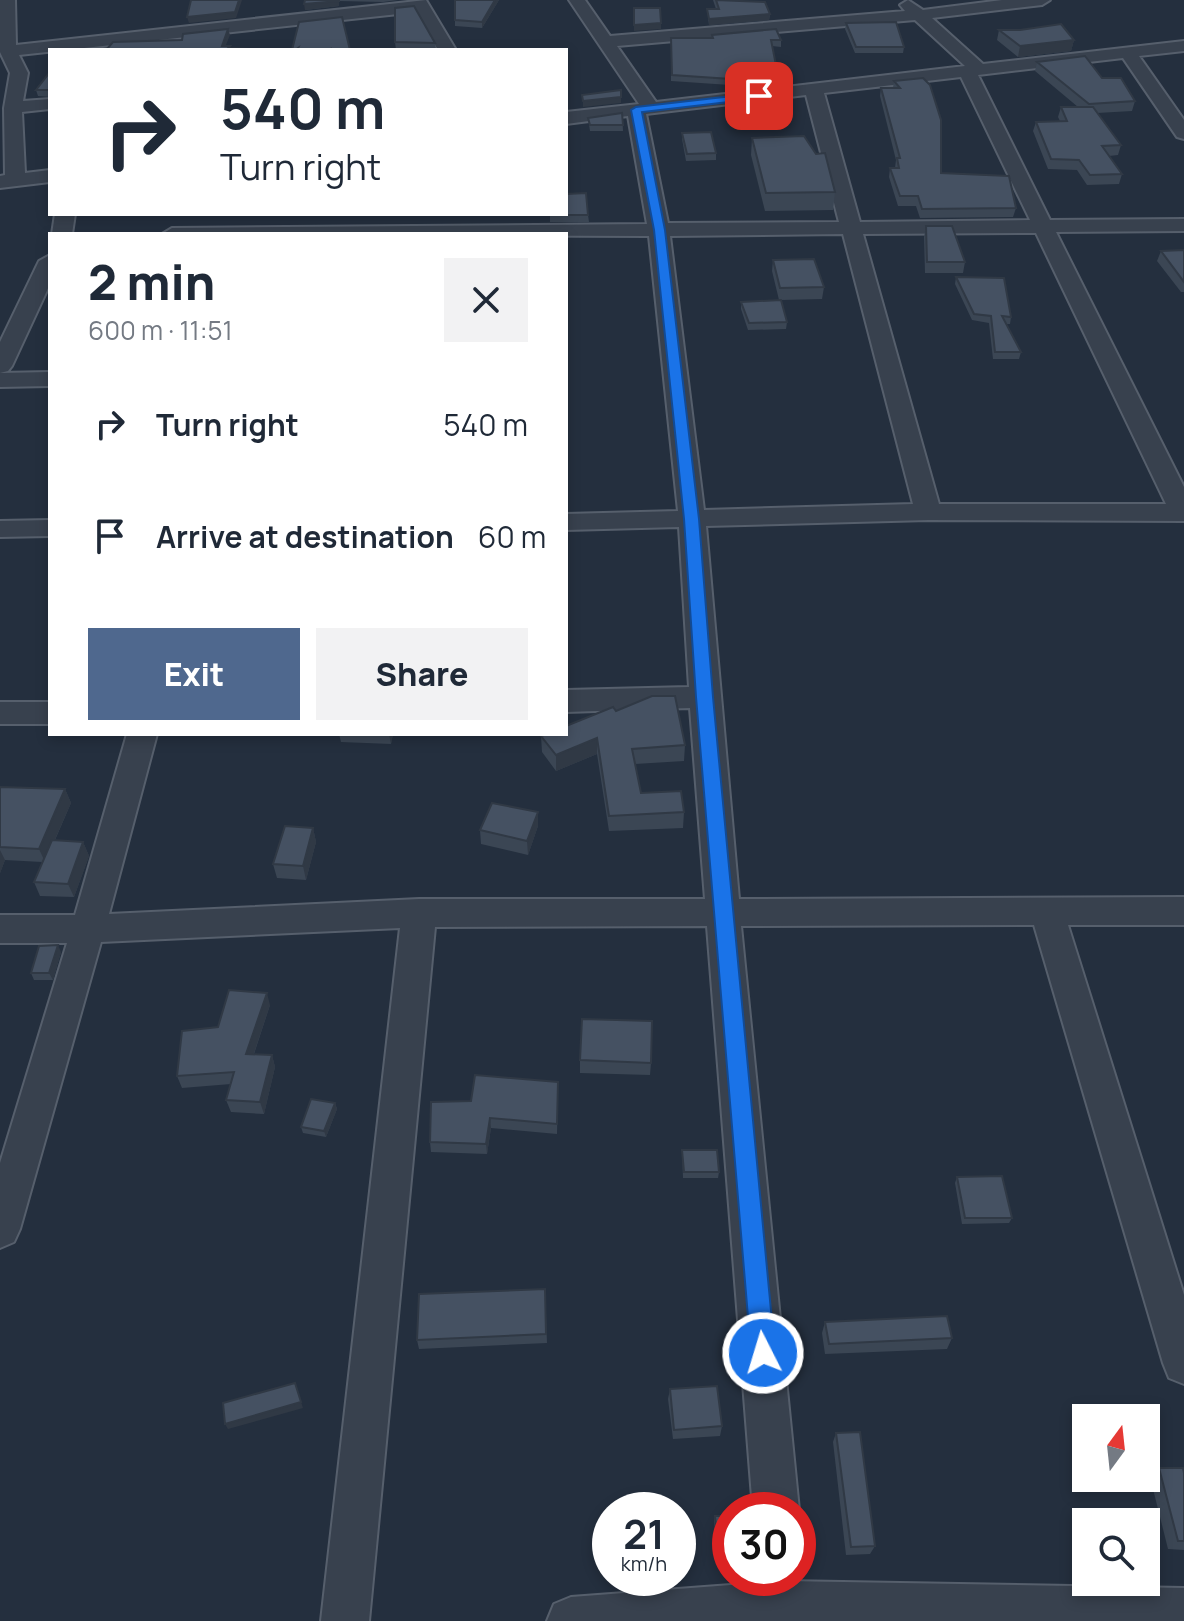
<!DOCTYPE html>
<meta charset="utf-8">
<style>
body{margin:0;font-family:Manrope,sans-serif;background:#f2f2f3;color:#1f2937;height:100vh;display:flex;flex-direction:column;font-size:30px;white-space:nowrap}
*{box-sizing:border-box;margin:0}
p{font-size:26px;color:#747a83}
.icon{flex:none;width:44px;height:44px;fill:none;stroke:currentColor;stroke-width:2;stroke-linecap:round;stroke-linejoin:round}
.map{position:relative;flex:1;overflow:hidden}
.sheet{position:absolute;left:48px;top:232px;width:520px;height:504px;display:flex;flex-direction:column;background:#fff;border-radius:0px;box-shadow:0 4px 12px #0003}
.sheet>*{flex:none}
.banner{position:absolute;left:48px;top:48px;width:520px;height:168px;border-radius:0px;box-shadow:0 4px 12px #0003;background:#fff;color:#1f2937;overflow:hidden}
.needle{width:52px;rotate:15deg}
.fabs{position:absolute;left:1072px;top:1404px;display:grid;gap:16px}
.fabs a{display:grid;place-items:center;width:88px;height:88px;border-radius:0px;background:#fff;box-shadow:0 4px 12px #0003;font-size:40px}
.speed{position:absolute;left:592px;top:1492px;display:flex;gap:16px;font-size:40px;font-weight:700;text-align:center}
.speed>*{display:grid;place-content:center;width:104px;height:104px;border-radius:50%;background:#fff;box-shadow:0 4px 12px #0003;line-height:1}
.speed small{font-size:20px;font-weight:400}
.speed .limit{border:12px solid #d22;background:#fff;color:#111}
.pin{position:absolute;display:grid;place-items:center;width:68px;height:68px;color:#fff;margin:-34px;border-radius:16px;box-shadow:0 4px 12px #0006}
.me{position:absolute;width:88px;margin:-44px;rotate:355deg;stroke-linejoin:round;filter:drop-shadow(0 0 6px #0008)}
.turn{display:flex;align-items:center;gap:28px;height:168px;padding:0 40px;font-size:36px}
.turn .icon{width:104px;height:104px;stroke-width:2.5}
.turn b{display:block;font-size:56px;line-height:68px}
.round{display:grid;place-items:center;flex:none;width:84px;height:84px;border-radius:0px;background:#f2f2f3}
.summary{display:flex;align-items:center;justify-content:space-between;height:136px;padding:0 40px}
h1{font-size:48px;font-weight:800;line-height:60px}
.primary-button{display:flex;gap:16px;margin-top:auto;padding:16px 40px}
.primary-button a{flex:1;height:92px;border-radius:0px;background:#4f688e;color:#fff;font-size:32px;font-weight:800;line-height:92px;text-align:center}
.primary-button a+a{background:#f2f2f3;color:#1f2937}
ul{padding:0;list-style:none}
li{display:flex;align-items:center;gap:24px;height:112px;padding:0 40px}
li div{flex:1}
li b{display:block;font-size:30px}
li em{font-style:normal}
.map>svg:first-child{display:block}
.lines{fill:none;stroke-linecap:round;stroke-linejoin:round}
.minor-casing{stroke:#565f6c;stroke-width:4}
.minor{fill:#38414e;fill-rule:evenodd}
.wall{fill:#3b4654}
.shaded-wall{fill:#303945}
.building{fill:#455162;stroke:#303945;stroke-width:2}
.route{fill:#1a73e8;stroke:#114b97;stroke-width:2}
</style>
<div class="map">
<svg width="1184" height="1621" viewBox="0 0 1184 1621">
<rect width="100%" height="100%" fill="#242f3e"/>
<g class="lines">
<defs>
<path id="minor" d="M0,0H15L16,45L426,0L456,50H438L417,12L19,55L28,73L23,101L50,99V109L22,112L25,173L50,170V182L0,188V176L5,175L4,108L10,73L0,52Z
M569,0H585L610,36L905,11L900,5L908,0L923,10L1002,0H1050L1042,5L932,18L983,64L1184,41V51L1139,56L1184,120V139L1177,137L1123,58L978,75L1050,220L1184,219V231L1056,232L1184,487V521L928,520L706,526L739,899L1184,897V925H1068L1184,1295V1384L1169,1378L1163,1363L1034,925L741,926L799,1510H753L707,926L435,927L369,1621H321L400,928L101,942L20,1229L14,1242L0,1248V1163L67,943H0V915H75L127,734H157L109,914L419,899H705L690,708L566,712V690L689,687L679,527L566,530V514L678,511L649,236L162,234L172,228L647,224L628,116L566,124V112L639,104ZM915,20L965,66L656,102L617,46ZM961,77L1030,220L860,222L824,93ZM806,95L839,222L668,223L646,114ZM1036,233L1166,504H939L863,234ZM843,234L913,504L704,510L670,236Z
M55,214H75L72,234H52Z
M50,255V284L12,366L8,371L0,373L50,372V386L0,387V342L39,261Z
M50,520V536L0,537V521Z
M0,702H50V724H0Z
M784,1581L1184,1588V1621H547L554,1604L571,1597Z"/>
</defs>
<!-- minor casing -->
<use href="#minor" class="minor-casing"/>
<!-- minor -->
<use href="#minor" class="minor"/>
</g>
<!-- wall -->
<path class="wall" d="M305,0H398L383,2L339,1V6L305,10Z
M455,0H499L482,28L455,26Z
M713,0H741V2L770,14L769,20L709,25L707,9H716Z
M846,23L904,47L903,53H855L845,29Z
M999,30L1074,40L1071,51L1018,57L997,40Z
M712,35L781,40V47L772,46L776,65L775,71H771L774,77L773,83L730,85L671,81V38H712Z
M395,42L435,43L436,50H396Z
M1037,62L1102,78L1135,101L1132,111L1097,113L1121,145L1118,155L1109,156L1122,174L1119,184L1087,185L1077,170L1048,169L1033,131L1036,122L1060,121L1058,117L1061,107H1078L1035,71Z
M50,72V97L38,96L36,90Z
M923,78L941,173L1016,208L1013,217L920,218L916,206H898L889,177L890,168H895L896,160L880,96L881,88H893L894,81Z
M622,113L623,131H590L588,118Z
M682,133L716,153V160L686,161L682,139Z
M752,138L835,192L833,210L765,211L751,155Z
M550,214L588,215L589,222H550Z
M926,226L965,262L963,273H925L924,237Z
M1184,250V292H1181L1157,261L1161,251Z
M773,260L824,287L822,299L781,300L787,322L786,329L748,330L741,309V302L779,300L772,271Z
M956,277L1011,317L1010,324H1006L1021,352L1019,359H993L989,323L972,320L955,284Z
M616,711L685,745L684,761L635,764L641,793L684,812L683,828L609,831L597,754L556,771L542,752L541,736Z
M339,734H393L391,744L341,742Z
M0,787L65,789L71,803L55,840L83,842L89,856L74,897L40,896L34,882L42,862L5,860L0,873Z
M538,812V826L528,855L481,844L480,830Z
M313,828L316,842L306,880L277,878L273,864Z
M61,952L53,980H34L31,973Z
M270,1005L254,1054L272,1055L275,1067L264,1114L231,1112L226,1100L231,1084L182,1088L177,1076L218,1027Z
M580,1060L651,1063L650,1075L580,1073Z
M558,1082L557,1134L491,1128L487,1154L431,1152L430,1142L471,1101Z
M335,1103L337,1109L326,1137L303,1133L301,1127Z
M682,1150L719,1172L718,1178H683Z
M957,1177L1012,1218L1009,1223L962,1224L955,1183Z
M545,1289L547,1343L419,1349L417,1340Z
M825,1322L952,1338L947,1349L825,1354L822,1333Z
M670,1389L722,1426L720,1436L673,1439L668,1399Z
M836,1433L875,1546L870,1554L846,1555L833,1442Z
M1159,1468L1184,1473V1550L1168,1549L1150,1477Z
M715,1516H730V1540L716,1541L714,1521Z"/>
<!-- shaded-wall -->
<path class="shaded-wall" d="M239,0H242L236,18L189,23L187,17Z
M495,0H499L482,28V22Z
M339,1V6L305,10L304,4Z
M770,14L769,20L709,25V19Z
M661,23V29L634,31V25Z
M228,29L230,35L224,50L222,46Z
M1074,40L1071,51L1018,57L1020,46Z
M621,97V103L583,107V101Z
M389,734H393L391,744Z
M597,738V754L556,771V755Z
M65,789L71,803L45,862L39,849Z
M538,812V826L528,855L527,841Z
M313,828L316,842L306,880L303,866Z
M83,842L89,856L74,897L68,884Z
M0,850L5,860L0,873Z
M58,945L61,952L53,980L49,973Z
M267,993L270,1005L250,1065L246,1054Z
M272,1055L275,1067L264,1114L260,1102Z
M335,1103L337,1109L326,1137L324,1131Z
M490,1118L491,1128L487,1154L486,1144Z
M295,1383L303,1408L228,1429L225,1424Z"/>
<!-- building -->
<path class="building" d="M191,0H239L235,12L187,17Z
M305,0H339V1L304,4Z
M455,0H495L482,22L455,20Z
M716,0L765,2L770,14L709,19L707,9H719Z
M414,6L435,43L395,42V8Z
M634,8H660L661,23L634,25Z
M342,17L350,50H332L331,48V50H297L298,48L295,50H292L299,22Z
M896,22L904,47H856L846,23Z
M1061,24L1074,40L1020,46L999,30H1020Z
M228,29L222,46H230L228,48L274,50H106L113,42L182,40L183,34Z
M776,29L781,40H771L776,65H768L774,77L731,79L672,75L671,38H713L712,35Z
M1085,56L1102,78H1121L1135,101L1089,104L1037,62Z
M50,72V90H36Z
M923,78L930,85L941,120V173L1009,176L1016,208L922,209L918,196H900L890,168H899L897,158H900L881,88H900L894,81Z
M621,90V97L583,101L582,95Z
M1061,107H1093L1121,145L1102,146L1122,174L1090,175L1079,160L1051,159L1036,122L1067,121Z
M622,113L623,125H590L588,118Z
M711,132L716,153L687,154L682,133Z
M804,136L816,154L825,153L835,192L766,193L752,138Z
M586,193L588,215H550V214H566V194Z
M926,226H952L965,262H927Z
M1184,250V282L1161,251Z
M814,259L824,287L780,288L773,260Z
M956,277L1004,278L1011,317L1002,316L1021,352H995L991,316L974,314Z
M781,300L787,322L749,323L741,302Z
M652,696H675L685,745L632,749L641,793L681,791L684,812L609,816L597,738L556,755L541,736L547,734H566V726L613,707L616,711Z
M0,787L65,789L39,849L0,847Z
M492,803L538,812L527,841L480,830Z
M285,826L313,828L303,866L273,864Z
M52,840L83,842L68,884L34,882Z
M58,945L49,973H31L39,946Z
M229,990L267,993L246,1054L272,1055L260,1102L226,1100L234,1072L177,1076L182,1031L218,1027Z
M582,1019L652,1021L651,1063L580,1060Z
M475,1075L558,1082L557,1124L490,1118L486,1144L430,1142L431,1102L471,1101Z
M311,1099L335,1103L324,1131L301,1127Z
M682,1150H717L719,1172H684Z
M1002,1176L1012,1218H965L957,1177Z
M545,1289L546,1334L417,1340L419,1294Z
M947,1316L952,1338L829,1344L825,1322Z
M295,1383L301,1402L225,1424L223,1403Z
M717,1386L722,1426L674,1430L670,1389Z
M860,1432L875,1546L851,1547L836,1433Z
M1159,1468H1183L1184,1473V1541H1178Z
M715,1516H730V1536H717Z"/>
<!-- route -->
<path class="route" d="M759,93H763V98L642,112L665,230L699,519L713,697L775,1353L771,1361L763,1365L754,1361L751,1353L696,697L684,519L654,230L631,110L636,107Z"/>
</svg>
<div class="fabs">
<a><svg class="needle" viewBox="-14 -14 28 28"><path d="M0-13l5 13h-10z" fill="#e53935"/><path d="M0 13l5-13h-10z" fill="#747a83"/></svg></a>
<a><svg class="icon" aria-label="search" viewBox="0 0 24 24"><circle cx="10" cy="10" r="6"/><path d="M15 15l6 6"/></svg></a>
</div>
<div class="speed"><div>21<small>km/h</small></div><div class="limit">30</div></div>
<div class="pin" style="left:759px;top:96px;background:#d93025"><svg class="icon" aria-label="arrive" viewBox="0 0 24 24"><path d="M6 21V4h12l-3 4 3 4H6"/></svg></div>
<svg class="me" style="left:763px;top:1353px" viewBox="-20 -20 40 40"><circle r="17" fill="#1a73e8" stroke="#fff" stroke-width="3"/><path d="M0-11L8 9 0 5-8 9z" fill="#fff"/></svg>
<div class="banner">
<div class="turn"><svg class="icon" aria-label="right" viewBox="0 0 24 24"><path d="M7 20v-9h11M14 6l5 5-5 5"/></svg><div><b>540 m</b>Turn right</div></div>
</div>
<section class="sheet">
<div class="summary"><div><h1>2 min</h1><p>600 m · 11:51</p></div><a class="round"><svg class="icon" aria-label="close" viewBox="0 0 24 24"><path d="M6 6l12 12M18 6L6 18"/></svg></a></div>
<ul>
<li><svg class="icon" aria-label="right" viewBox="0 0 24 24"><path d="M7 20v-9h11M14 6l5 5-5 5"/></svg><div><b>Turn right</b></div><em>540 m</em></li>
<li><svg class="icon" aria-label="arrive" viewBox="0 0 24 24"><path d="M6 21V4h12l-3 4 3 4H6"/></svg><div><b>Arrive at destination</b></div><em>60 m</em></li>
</ul>
<div class="primary-button"><a>Exit</a><a>Share</a></div>
</section>
</div>
